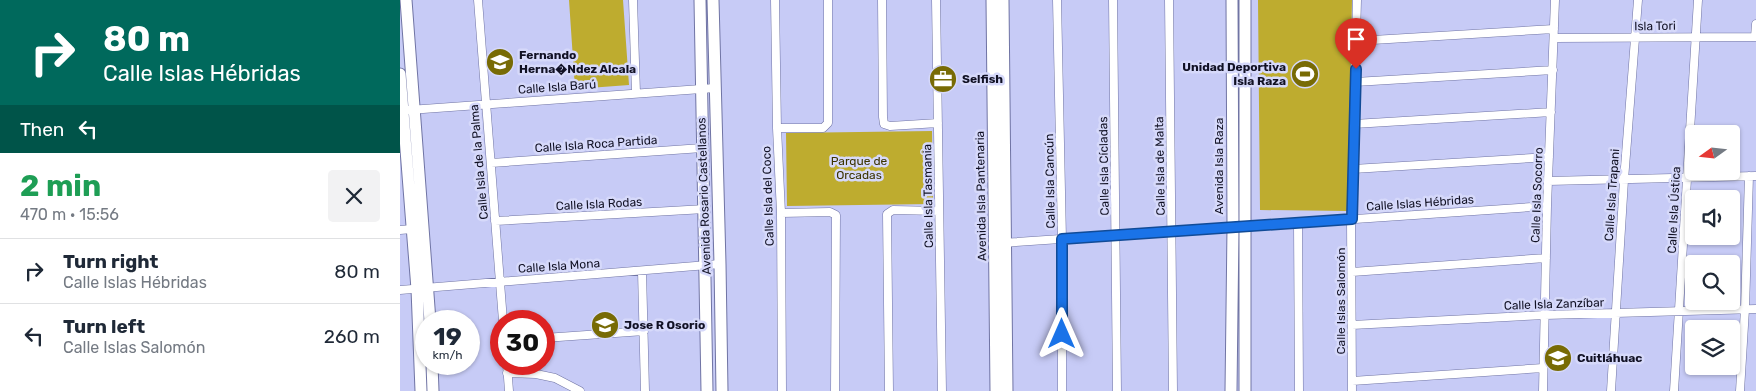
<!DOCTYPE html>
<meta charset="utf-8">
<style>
body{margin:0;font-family:Rubik,sans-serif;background:#f2f2f3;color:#1f2937;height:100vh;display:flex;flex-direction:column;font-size:19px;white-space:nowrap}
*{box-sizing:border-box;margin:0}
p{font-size:16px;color:#747a83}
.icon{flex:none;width:28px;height:28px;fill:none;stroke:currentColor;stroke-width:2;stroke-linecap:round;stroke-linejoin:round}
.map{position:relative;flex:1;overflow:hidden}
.panel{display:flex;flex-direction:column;background:#fff;width:400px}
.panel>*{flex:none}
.top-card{background:#00695c;color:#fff;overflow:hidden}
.needle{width:32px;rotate:255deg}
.controls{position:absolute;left:1285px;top:125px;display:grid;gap:10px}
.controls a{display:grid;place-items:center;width:55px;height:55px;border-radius:5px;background:#fff;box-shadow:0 1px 4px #0004;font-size:25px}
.speed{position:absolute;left:15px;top:310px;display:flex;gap:10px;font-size:25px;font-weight:700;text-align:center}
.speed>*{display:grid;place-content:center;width:65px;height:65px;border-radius:50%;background:#fff;box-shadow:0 1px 4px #0004;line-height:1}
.speed small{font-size:12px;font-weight:400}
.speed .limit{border:8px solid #d22;background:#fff;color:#111}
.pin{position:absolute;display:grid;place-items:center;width:42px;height:42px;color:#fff;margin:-51px -21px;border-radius:50% 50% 50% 0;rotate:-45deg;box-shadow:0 0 5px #0007}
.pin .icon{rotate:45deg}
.me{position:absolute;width:55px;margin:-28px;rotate:0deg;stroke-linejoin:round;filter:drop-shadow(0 0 4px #0008)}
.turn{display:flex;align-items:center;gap:18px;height:105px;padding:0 20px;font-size:22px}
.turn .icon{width:65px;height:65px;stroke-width:2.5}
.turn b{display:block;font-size:35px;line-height:42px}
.then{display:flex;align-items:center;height:48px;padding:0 20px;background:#0003;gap:10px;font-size:19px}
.round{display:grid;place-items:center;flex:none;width:52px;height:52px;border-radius:5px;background:#f2f2f3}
.headline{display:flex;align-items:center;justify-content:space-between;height:85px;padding:0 20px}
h1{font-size:30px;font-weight:700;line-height:38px;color:#1e9e55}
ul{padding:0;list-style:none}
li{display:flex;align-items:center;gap:15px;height:65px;padding:0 20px;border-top:1px solid #e0e1e3}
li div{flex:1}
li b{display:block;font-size:19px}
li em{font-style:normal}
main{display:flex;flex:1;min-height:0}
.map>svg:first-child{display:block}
.green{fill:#beac2f}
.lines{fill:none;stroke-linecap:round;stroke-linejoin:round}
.street-casing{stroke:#7074a4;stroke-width:9}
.secondary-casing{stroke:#7074a4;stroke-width:13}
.street{stroke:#fff;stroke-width:8}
.secondary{stroke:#fff;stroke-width:11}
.route-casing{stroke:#114b97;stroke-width:12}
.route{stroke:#1a73e8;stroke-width:9}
.labels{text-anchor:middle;stroke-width:5;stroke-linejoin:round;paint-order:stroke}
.street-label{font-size:12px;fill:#111124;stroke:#d6d9fa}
.poi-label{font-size:12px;font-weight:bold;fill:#111124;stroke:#d6d9fa;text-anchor:start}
.park-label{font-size:12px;fill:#3c3400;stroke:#d6d9fa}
</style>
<main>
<section class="panel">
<div class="top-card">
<div class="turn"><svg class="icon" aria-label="right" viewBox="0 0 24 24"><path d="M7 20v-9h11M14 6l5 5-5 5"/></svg><div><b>80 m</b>Calle Islas Hébridas</div></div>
<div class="then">Then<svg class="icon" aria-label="left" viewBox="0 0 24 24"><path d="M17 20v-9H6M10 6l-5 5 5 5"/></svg></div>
</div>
<div class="headline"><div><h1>2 min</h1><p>470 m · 15:56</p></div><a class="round"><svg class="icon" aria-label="close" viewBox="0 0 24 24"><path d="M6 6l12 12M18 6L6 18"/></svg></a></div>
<ul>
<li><svg class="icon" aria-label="right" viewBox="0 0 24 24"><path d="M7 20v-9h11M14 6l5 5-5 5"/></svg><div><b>Turn right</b><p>Calle Islas Hébridas</p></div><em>80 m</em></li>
<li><svg class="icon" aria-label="left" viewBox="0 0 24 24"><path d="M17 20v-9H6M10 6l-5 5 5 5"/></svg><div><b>Turn left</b><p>Calle Islas Salomón</p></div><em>260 m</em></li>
</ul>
</section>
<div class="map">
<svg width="1356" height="391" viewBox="0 0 1356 391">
<rect width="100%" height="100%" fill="#c7cbf6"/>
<!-- green -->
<path class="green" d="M169,0H223L229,85L175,89Z
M858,0H952L948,211L860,210Z
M532,131L533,204L387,206L386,133Z"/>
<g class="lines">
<defs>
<path id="street" d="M78,0L103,321
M233,0L236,93
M375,0L377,128L381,213L382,391
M482,0L483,117L484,124L490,126L538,123
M536,0L542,391
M657,0L662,239V391
M713,0L717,391
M769,0L773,391
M1355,37L1356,24
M1154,38L1356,37
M956,41L1154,29
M955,82L1153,70
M9,110L315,88
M954,124L1151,112
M377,128H423L428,123V0
M91,163L302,148
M953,169L1149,157
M1148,181L1356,176
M381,213L430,212L436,215L435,391
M95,221L305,209
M898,223L899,391
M0,230L12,229
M602,243L1147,206
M242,271L245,391
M952,272L1146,258
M0,290L320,264
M952,325L1145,315L1356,309
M144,338L244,331
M107,364L109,391
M107,373L136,374L155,378L180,391
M952,381L1143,368
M489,391L487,214L493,210L539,211
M952,391L951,219L957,0
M1143,391L1147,206L1155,0
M1211,391L1224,180L1238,0
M1274,391L1298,0
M1340,391L1345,309L1349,176"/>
<path id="secondary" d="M6,0L30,321
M300,0L307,391
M313,0L320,264L322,391
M592,0L596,391
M603,0L607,391
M845,0V391
M0,74L17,289L21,391
M32,364L33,391
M831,391L833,228L832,0"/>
</defs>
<!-- street casing -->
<use href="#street" class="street-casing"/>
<!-- secondary casing -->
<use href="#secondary" class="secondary-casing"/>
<!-- street -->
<use href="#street" class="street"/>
<!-- secondary -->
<use href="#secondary" class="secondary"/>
</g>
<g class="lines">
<defs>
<path id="route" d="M662,334V239L952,219L956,69"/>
</defs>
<!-- route casing -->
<use href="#route" class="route-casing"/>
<!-- route -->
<use href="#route" class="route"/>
</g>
<!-- icons -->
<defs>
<symbol id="school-disc" viewBox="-11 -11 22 22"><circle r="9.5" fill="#786b05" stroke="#d6d9fa"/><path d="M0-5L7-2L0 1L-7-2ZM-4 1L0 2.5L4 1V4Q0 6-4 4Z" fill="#fff"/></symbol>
<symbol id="stadium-disc" viewBox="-11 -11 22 22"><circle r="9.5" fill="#786b05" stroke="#d6d9fa"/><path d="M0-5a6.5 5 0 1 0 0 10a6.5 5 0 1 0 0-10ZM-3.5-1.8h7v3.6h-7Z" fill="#fff"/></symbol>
<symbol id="office-disc" viewBox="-11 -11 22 22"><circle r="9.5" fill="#786b05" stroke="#d6d9fa"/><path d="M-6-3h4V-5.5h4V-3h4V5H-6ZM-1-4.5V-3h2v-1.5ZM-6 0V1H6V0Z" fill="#fff"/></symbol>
</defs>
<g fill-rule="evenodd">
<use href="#school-disc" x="84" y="46" width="32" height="32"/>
<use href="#stadium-disc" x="889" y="58" width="32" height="32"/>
<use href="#office-disc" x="527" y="63" width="32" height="32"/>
<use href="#school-disc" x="189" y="309" width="32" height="32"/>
<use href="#school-disc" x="1142" y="342" width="32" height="32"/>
</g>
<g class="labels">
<!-- street labels -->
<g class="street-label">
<text transform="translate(1255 26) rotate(-1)" y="4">Isla Tori</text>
<text transform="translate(157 87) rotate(-4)" y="4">Calle Isla Barú</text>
<text transform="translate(196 144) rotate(-4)" y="4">Calle Isla Roca Partida</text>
<text transform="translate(79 162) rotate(-95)" y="4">Calle Isla de la Palma</text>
<text transform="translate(704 166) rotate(-91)" y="4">Calle Isla Cícladas</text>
<text transform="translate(760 166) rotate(-91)" y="4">Calle Isla de Malta</text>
<text transform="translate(819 166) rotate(-90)" y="4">Avenida Isla Raza</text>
<text transform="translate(650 181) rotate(-91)" y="4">Calle Isla Cancún</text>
<text transform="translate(1137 195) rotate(-88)" y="4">Calle Isla Socorro</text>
<text transform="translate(1212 195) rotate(-86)" y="4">Calle Isla Trapani</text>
<text transform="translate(304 196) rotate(-92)" y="4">Avenida Rosario Castellanos</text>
<text transform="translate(368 196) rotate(-92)" y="4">Calle Isla del Coco</text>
<text transform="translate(528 196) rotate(-91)" y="4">Calle Isla Tasmania</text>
<text transform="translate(581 196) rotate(-91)" y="4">Avenida Isla Pantenaria</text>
<text transform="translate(1020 203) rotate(-4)" y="4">Calle Islas Hébridas</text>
<text transform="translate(199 204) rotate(-3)" y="4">Calle Isla Rodas</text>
<text transform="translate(1274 210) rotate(-87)" y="4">Calle Isla Ústica</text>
<text transform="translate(159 266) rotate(-4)" y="4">Calle Isla Mona</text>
<text transform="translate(941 301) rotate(-90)" y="4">Calle Islas Salomón</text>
<text transform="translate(1154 304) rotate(-2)" y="4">Calle Isla Zanzíbar</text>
</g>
<!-- poi labels -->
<g class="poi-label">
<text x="119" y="59">Fernando<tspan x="119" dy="14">Herna�Ndez Alcala</tspan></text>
<text x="886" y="71" text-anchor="end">Unidad Deportiva<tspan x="886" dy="14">Isla Raza</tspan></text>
<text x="562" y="83">Selfish</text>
<text x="224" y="329">Jose R Osorio</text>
<text x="1177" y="362">Cuitláhuac</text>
</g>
<!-- park labels -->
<g class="park-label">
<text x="459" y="165">Parque de<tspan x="459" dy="14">Orcadas</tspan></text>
</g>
</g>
</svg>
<div class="controls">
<a><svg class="needle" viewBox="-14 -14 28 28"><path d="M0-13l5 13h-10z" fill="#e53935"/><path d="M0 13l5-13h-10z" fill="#747a83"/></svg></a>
<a><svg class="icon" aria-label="sound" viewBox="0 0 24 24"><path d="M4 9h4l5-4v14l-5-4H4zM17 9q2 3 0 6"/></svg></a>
<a><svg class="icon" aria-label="search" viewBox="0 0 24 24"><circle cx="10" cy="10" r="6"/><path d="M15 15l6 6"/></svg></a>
<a><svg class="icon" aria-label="layers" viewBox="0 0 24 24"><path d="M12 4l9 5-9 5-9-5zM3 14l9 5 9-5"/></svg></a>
</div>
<div class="speed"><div>19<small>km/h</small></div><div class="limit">30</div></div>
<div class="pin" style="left:956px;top:69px;background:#d93025"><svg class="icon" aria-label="arrive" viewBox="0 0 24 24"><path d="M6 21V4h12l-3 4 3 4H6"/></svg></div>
<svg class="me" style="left:662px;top:334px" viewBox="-20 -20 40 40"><path d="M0-17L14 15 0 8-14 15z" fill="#1a73e8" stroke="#fff" stroke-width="4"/></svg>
</div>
</main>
